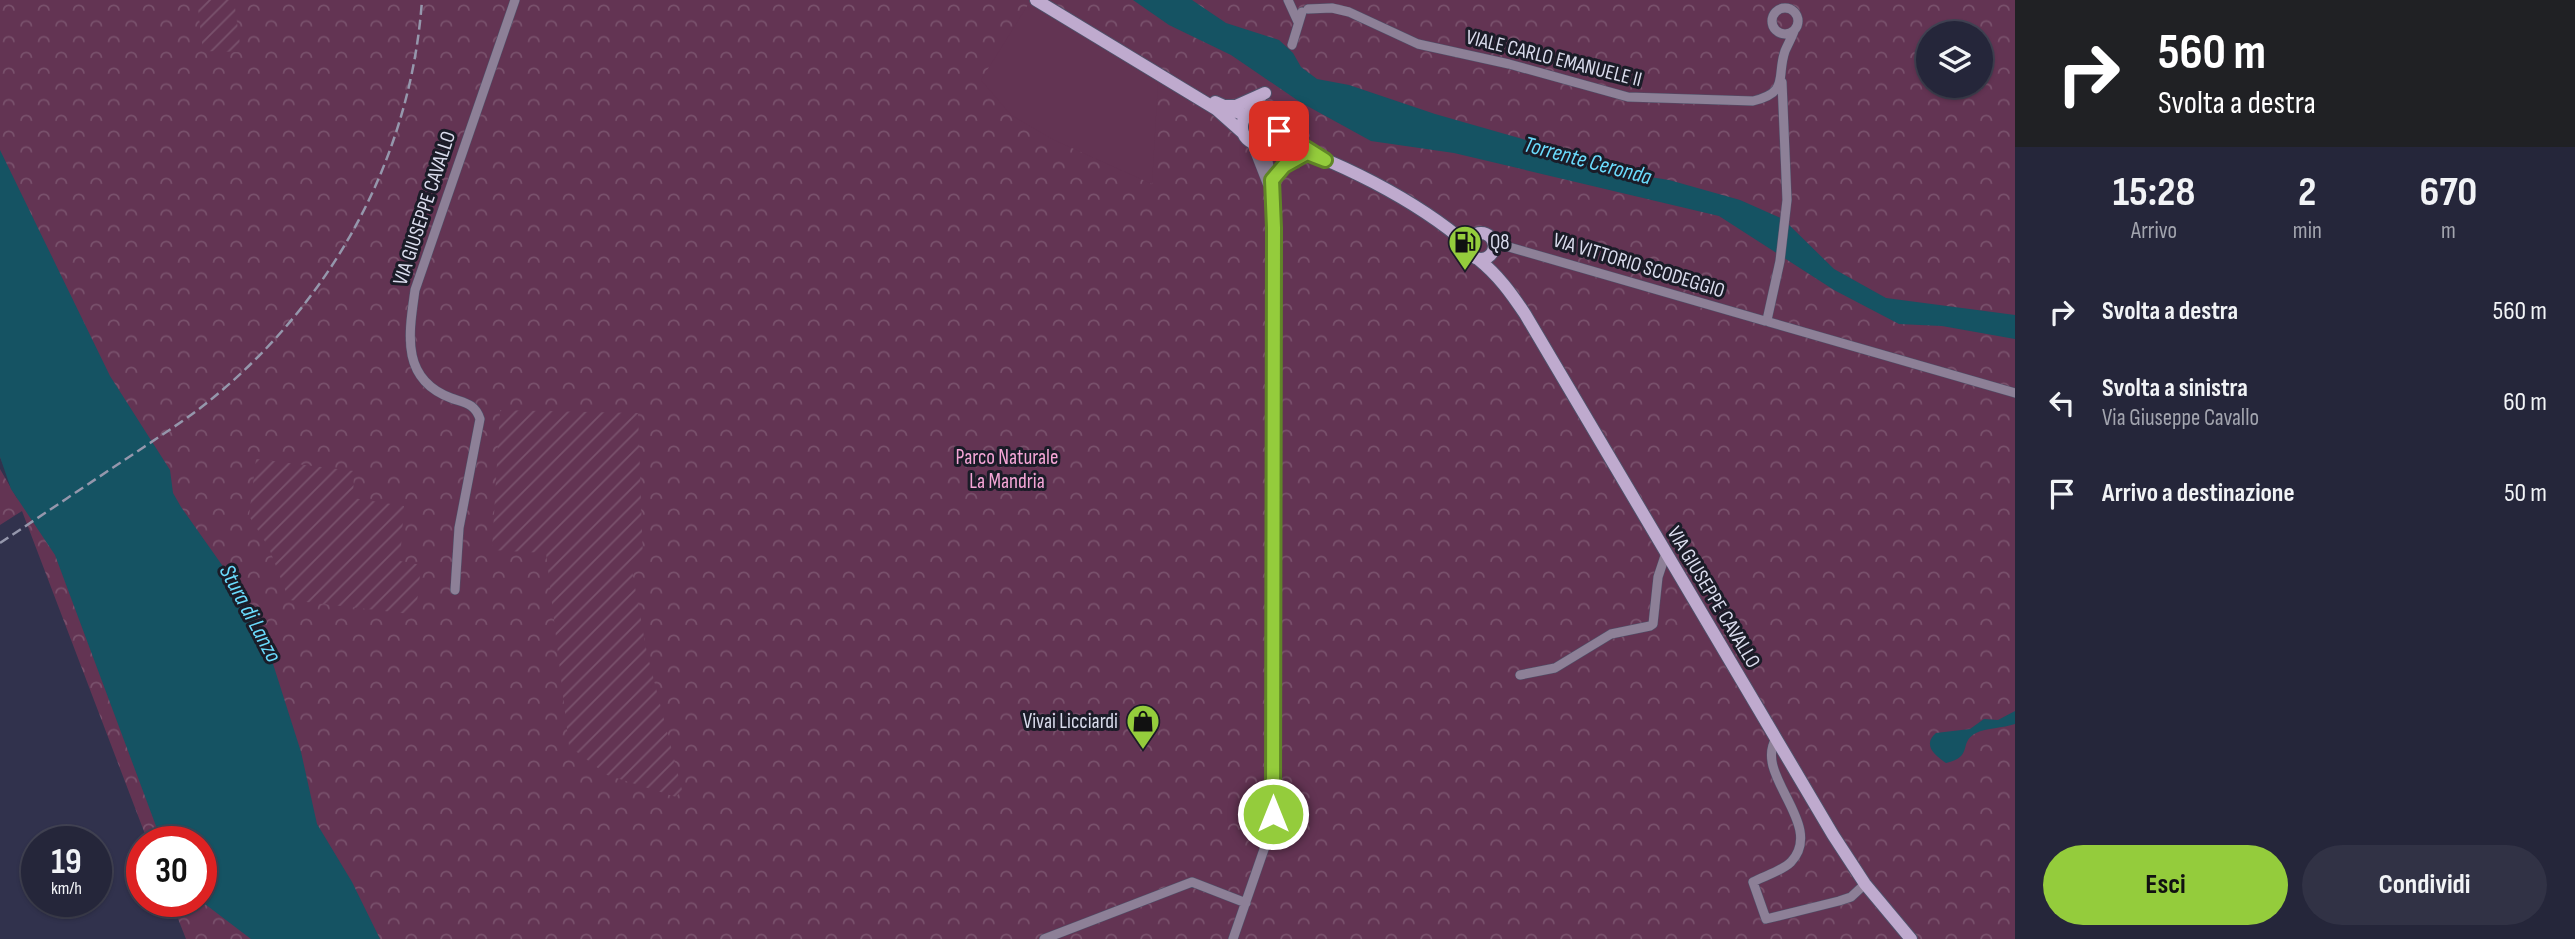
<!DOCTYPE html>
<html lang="it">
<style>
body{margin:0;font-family:"Sofia Sans Condensed",sans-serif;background:#313245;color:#f1f3f6;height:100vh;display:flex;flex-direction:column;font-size:26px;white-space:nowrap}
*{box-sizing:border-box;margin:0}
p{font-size:23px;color:#a3a5af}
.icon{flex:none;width:38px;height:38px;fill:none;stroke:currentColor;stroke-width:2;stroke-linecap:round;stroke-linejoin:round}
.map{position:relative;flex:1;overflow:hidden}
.details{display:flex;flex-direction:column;background:#25263a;width:560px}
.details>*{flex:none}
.banner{background:#202124;color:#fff;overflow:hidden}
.fabs{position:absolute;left:1916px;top:21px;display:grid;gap:14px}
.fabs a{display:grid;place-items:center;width:77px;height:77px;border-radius:50%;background:#25263a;box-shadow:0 2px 5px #0004,0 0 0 2px #424354;font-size:35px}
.speed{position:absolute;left:21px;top:826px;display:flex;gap:14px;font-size:35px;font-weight:700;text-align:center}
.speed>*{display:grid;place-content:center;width:91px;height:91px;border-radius:50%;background:#25263a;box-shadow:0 2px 5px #0004,0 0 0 2px #424354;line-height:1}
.speed small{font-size:18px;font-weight:400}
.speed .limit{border:10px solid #d22;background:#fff;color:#111}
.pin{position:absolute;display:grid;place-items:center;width:60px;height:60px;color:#fff;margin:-30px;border-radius:14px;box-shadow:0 4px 10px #0006}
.me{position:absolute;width:77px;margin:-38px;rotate:0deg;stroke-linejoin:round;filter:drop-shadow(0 0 5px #0008)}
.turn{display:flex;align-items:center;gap:24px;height:147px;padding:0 28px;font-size:32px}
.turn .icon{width:91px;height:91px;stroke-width:2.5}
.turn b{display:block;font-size:49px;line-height:60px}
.eta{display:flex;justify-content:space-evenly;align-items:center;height:119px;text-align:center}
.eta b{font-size:42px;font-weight:700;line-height:49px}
.primary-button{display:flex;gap:14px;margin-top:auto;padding:14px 28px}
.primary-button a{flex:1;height:80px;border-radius:42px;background:#94cc3c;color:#111;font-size:28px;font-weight:700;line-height:80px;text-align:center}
.primary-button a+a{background:#313245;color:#f1f3f6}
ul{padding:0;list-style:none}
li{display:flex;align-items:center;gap:21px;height:91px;padding:0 28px}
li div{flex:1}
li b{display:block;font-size:26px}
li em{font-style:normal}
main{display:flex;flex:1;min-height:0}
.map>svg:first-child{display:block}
.forest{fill:url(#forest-crowns);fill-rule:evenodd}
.garden{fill:url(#garden-furrows)}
.pitch{fill:#633453}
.water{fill:#155363}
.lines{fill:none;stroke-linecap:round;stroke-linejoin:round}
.street-casing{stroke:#4f516a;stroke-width:10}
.secondary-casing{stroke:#4f516a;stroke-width:14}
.street{stroke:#8d8097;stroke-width:9}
.secondary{stroke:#bfaace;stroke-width:12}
.rail{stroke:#9597ac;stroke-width:2.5;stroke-dasharray:10 5;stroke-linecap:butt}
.route-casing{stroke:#608527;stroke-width:18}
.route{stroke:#94cc3c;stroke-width:12}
.labels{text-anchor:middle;stroke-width:6;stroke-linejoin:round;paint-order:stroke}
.street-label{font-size:21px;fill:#dadced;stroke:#1b1c28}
.poi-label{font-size:21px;fill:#dadced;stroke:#1b1c28;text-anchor:start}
.park-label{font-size:21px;fill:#f5a6d7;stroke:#1b1c28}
.water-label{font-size:23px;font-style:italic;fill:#6adbfd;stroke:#1b1c28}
</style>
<main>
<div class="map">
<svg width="2015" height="939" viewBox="0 0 2015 939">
<defs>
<pattern id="forest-crowns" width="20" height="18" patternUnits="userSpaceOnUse" patternTransform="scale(1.75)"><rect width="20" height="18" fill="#633453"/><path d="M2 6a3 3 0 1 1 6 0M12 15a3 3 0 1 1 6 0" fill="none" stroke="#79516c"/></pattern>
<pattern id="garden-furrows" width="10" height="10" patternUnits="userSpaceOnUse" patternTransform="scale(1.75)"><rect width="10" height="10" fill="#633453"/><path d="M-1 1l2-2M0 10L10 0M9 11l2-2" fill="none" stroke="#79516c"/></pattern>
</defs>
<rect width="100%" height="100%" fill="#31324d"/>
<!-- forest -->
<path class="forest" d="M0,0H2015V939H186L171,901H201V842H148L22,511L0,525V469L18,500L0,457ZM1928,33H1981V86H1928Z"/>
<!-- garden -->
<path class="garden" d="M197,0H234L241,52L203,51Z
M500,410L638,413L643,560L631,565L647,653L682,790L676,797L607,775L569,746L546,553L492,550Z
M256,459L354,471L353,498L404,506L400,561L421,565L416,612L410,614L289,600L269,548L249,516Z"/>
<!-- pitch -->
<path class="pitch" d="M1029,3L1158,82L1152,184L1054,140L1011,115L981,80Z"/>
<!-- water -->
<path class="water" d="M1133,0H1192L1226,23L1279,40L1293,53L1301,67L1317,79L1349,85L1435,114L1557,149L1631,174L1669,180L1740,200L1783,219L1834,269L1886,298L2015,315V339L1942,326L1899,324L1834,290L1719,216L1454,153L1371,141L1300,102L1231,55L1169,25Z
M0,150L110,376L170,470L173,493L181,507L241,592L267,645L301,752L317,824L352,882L380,939H251L201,901V842H162L55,555L11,489L0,457Z
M2015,711V724C2003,728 1986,728 1976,733C1958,742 1974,757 1946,763C1935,755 1922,745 1936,733L1970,729L1984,719L1998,720Z"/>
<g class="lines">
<defs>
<path id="street" d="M1288,0L1298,22
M1772 21a13 13 0 1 1 26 0a13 13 0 1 1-26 0Z
M1308,9L1332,8L1349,12L1418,44L1509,64L1628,97L1753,101C1790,92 1776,77 1785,51C1788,44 1792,37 1794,31
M1292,45L1302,12
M1254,111L1264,94
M1251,142L1267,183
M1487,235L1502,245L1765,321
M1767,320L1780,261L1787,200L1782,82
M1769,322L2015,393
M455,590L459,528L480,419C475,403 464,403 451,398C400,379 409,333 415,290L515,0
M1520,675L1555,668L1611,634L1650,626L1653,624L1658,577L1666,553
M1776,739C1753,775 1826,825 1791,862C1782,871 1764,876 1753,882L1766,919L1839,901L1851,897L1865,884
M1044,939L1192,882L1246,903
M1233,939L1269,835L1273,814L1274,228L1272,180L1264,143"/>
<path id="secondary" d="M1036,0L1216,109L1243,133
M1215,102L1246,116
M1226,106H1236L1265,93
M1242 127a17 17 0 1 1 34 0a17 17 0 1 1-34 0Z
M1269,141C1332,156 1419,202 1468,245
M1272,180L1284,166L1307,153
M1468 246a13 13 0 1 1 26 0a13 13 0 1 1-26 0Z
M1478,259C1498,275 1511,293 1525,314L1833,835L1865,884L1911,939"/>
</defs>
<!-- street casing -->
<use href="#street" class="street-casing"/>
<!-- secondary casing -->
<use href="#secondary" class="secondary-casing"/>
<!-- street -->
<use href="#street" class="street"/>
<!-- secondary -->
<use href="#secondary" class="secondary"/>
<!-- rail -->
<path class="rail" d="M0,543C44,514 88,484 132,455C160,436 189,418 214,397C334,298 411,156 422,0"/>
</g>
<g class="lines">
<defs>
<path id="route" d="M1273,814L1274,228L1272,180L1284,166L1307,153L1325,160L1279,131"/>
</defs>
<!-- route casing -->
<use href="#route" class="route-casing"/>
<!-- route -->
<use href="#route" class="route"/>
</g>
<!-- icons -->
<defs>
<symbol id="fuel-pin" viewBox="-11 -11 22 30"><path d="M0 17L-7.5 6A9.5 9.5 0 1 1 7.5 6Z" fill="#94cc3c" stroke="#1b1c28"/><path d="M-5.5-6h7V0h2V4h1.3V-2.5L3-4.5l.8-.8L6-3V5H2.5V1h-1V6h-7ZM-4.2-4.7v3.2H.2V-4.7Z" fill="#111"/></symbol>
<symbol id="shop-pin" viewBox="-11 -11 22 30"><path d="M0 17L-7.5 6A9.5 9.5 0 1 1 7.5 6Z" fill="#94cc3c" stroke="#1b1c28"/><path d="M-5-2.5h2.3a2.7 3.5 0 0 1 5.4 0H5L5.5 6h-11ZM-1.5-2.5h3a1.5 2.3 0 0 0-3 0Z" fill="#111"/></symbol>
</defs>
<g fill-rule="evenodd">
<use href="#fuel-pin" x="1446" y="223" width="38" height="52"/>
<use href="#shop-pin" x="1124" y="702" width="38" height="52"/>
</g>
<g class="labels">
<!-- street labels -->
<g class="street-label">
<text transform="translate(1554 58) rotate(14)" y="7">VIALE CARLO EMANUELE II</text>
<text transform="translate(424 208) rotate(-72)" y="7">VIA GIUSEPPE CAVALLO</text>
<text transform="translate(1639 265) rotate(17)" y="7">VIA VITTORIO SCODEGGIO</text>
<text transform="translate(1714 597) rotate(59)" y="7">VIA GIUSEPPE CAVALLO</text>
</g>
<!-- poi labels -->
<g class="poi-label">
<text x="1490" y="249">Q8</text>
<text x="1118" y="728" text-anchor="end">Vivai Licciardi</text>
</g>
<!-- park labels -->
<g class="park-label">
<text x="1007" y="464">Parco Naturale<tspan x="1007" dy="24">La Mandria</tspan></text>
</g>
<!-- water labels -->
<g class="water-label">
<text transform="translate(1588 160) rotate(15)" y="8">Torrente Ceronda</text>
<text transform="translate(251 613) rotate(62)" y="8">Stura di Lanzo</text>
</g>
</g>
</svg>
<div class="fabs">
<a><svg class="icon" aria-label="layers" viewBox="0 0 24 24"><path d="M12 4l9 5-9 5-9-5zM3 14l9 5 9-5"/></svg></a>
</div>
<div class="speed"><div>19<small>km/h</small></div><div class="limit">30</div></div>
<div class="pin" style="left:1279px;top:131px;background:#d93025"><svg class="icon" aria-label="arrive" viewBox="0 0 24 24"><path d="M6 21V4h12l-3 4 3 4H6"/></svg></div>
<svg class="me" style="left:1273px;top:814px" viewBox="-20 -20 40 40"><circle r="17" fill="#94cc3c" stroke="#fff" stroke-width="3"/><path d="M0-11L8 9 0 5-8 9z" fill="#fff"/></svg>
</div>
<section class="details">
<div class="banner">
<div class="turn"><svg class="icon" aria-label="right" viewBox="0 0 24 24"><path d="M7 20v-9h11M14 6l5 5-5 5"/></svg><div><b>560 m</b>Svolta a destra</div></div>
</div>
<div class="eta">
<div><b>15:28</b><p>Arrivo</p></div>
<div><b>2</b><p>min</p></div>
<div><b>670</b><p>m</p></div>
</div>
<ul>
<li><svg class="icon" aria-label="right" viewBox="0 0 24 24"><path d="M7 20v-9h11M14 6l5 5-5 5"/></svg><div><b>Svolta a destra</b></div><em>560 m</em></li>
<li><svg class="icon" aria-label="left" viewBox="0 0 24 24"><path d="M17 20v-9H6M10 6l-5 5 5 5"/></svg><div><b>Svolta a sinistra</b><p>Via Giuseppe Cavallo</p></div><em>60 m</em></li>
<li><svg class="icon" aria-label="arrive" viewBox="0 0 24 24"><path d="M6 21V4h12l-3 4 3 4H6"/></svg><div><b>Arrivo a destinazione</b></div><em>50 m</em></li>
</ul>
<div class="primary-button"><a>Esci</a><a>Condividi</a></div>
</section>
</main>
